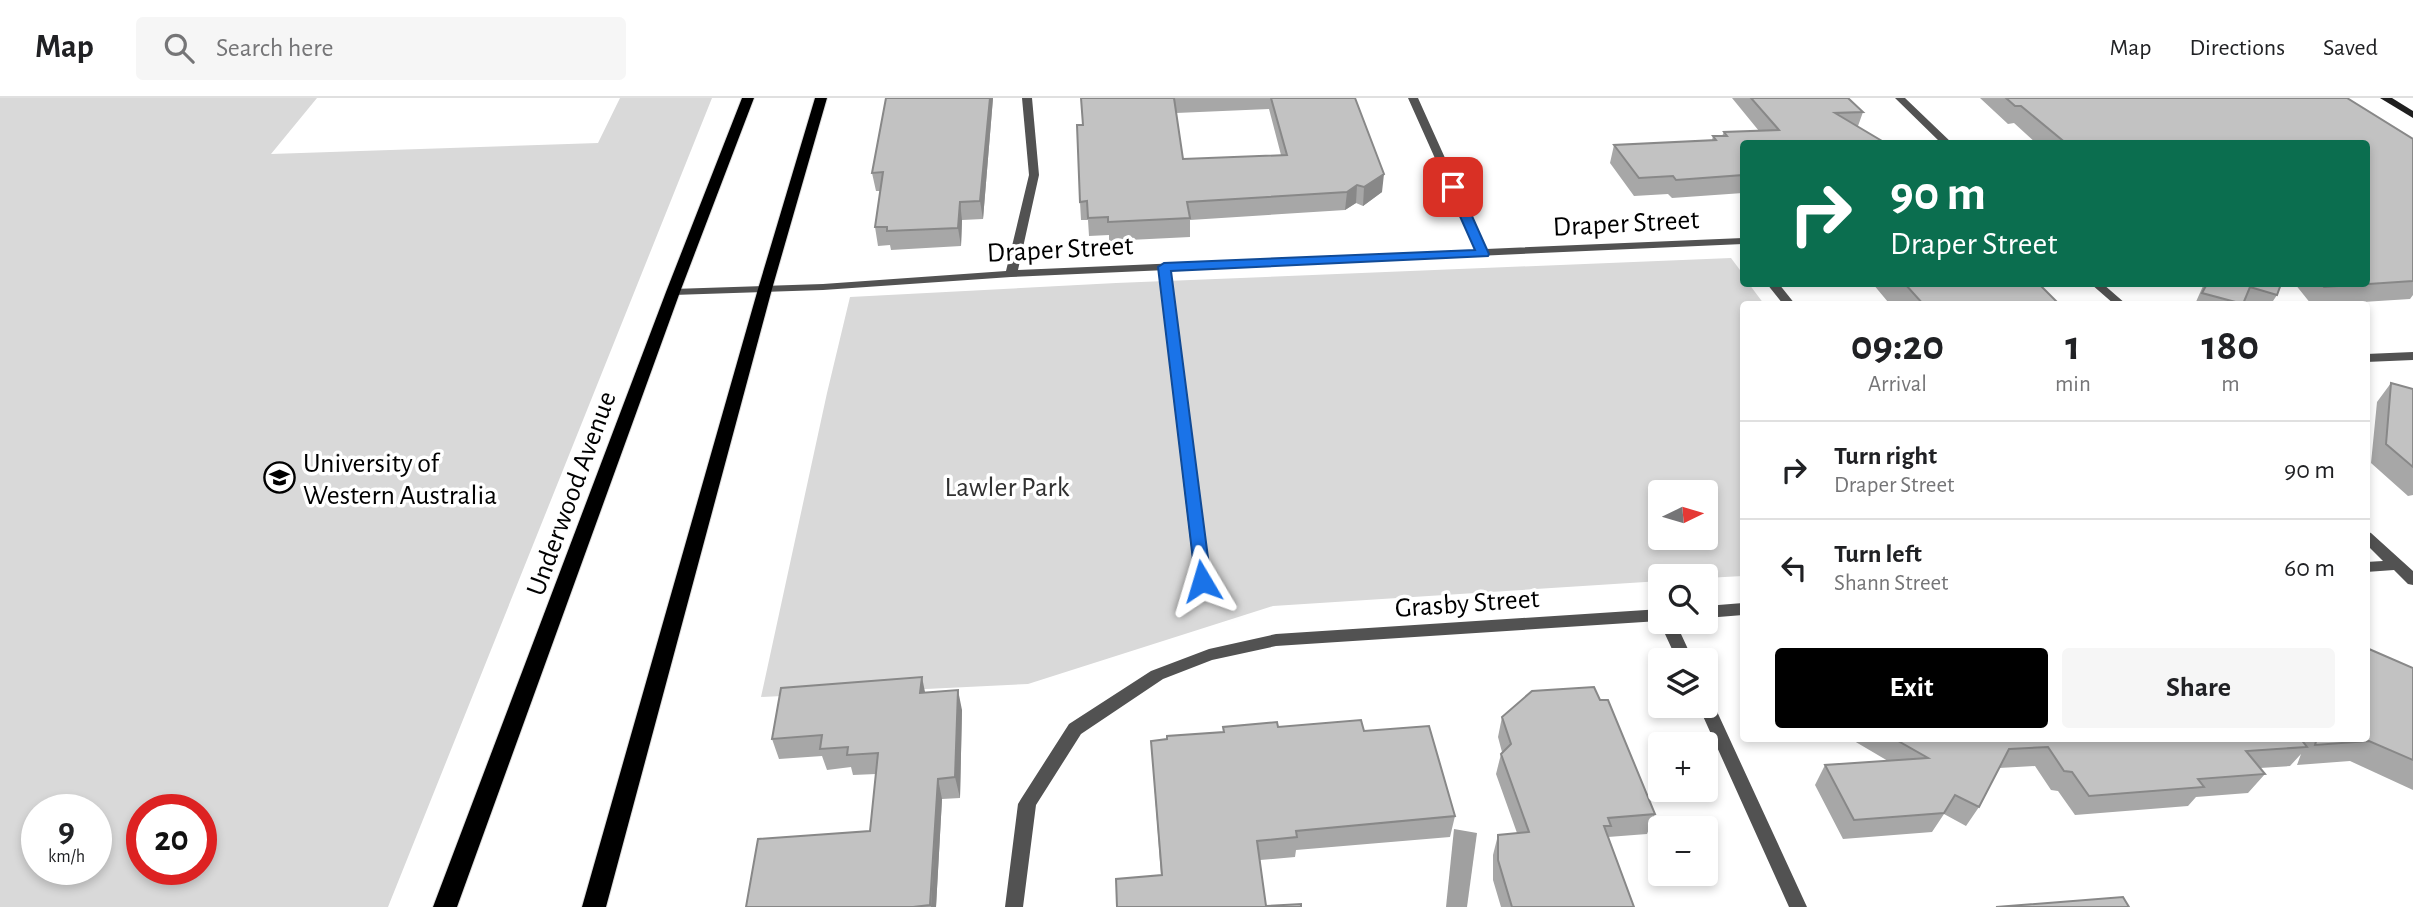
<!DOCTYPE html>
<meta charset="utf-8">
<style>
body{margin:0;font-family:"Alegreya Sans",sans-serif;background:#f6f6f6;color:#202124;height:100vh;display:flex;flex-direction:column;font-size:26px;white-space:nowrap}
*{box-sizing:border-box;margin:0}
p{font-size:23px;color:#757577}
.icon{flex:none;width:38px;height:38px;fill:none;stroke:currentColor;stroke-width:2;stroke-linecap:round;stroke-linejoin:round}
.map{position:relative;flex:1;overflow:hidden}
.drawer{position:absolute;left:1740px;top:203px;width:630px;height:441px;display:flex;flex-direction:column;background:#fff;border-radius:7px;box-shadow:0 4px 10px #0003}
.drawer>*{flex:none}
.top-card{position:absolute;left:1740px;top:42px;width:630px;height:147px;border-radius:7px;box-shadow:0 4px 10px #0003;background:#0b6e4f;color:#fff;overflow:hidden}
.needle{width:46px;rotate:85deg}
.buttons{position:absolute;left:1648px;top:382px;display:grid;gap:14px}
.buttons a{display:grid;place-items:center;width:70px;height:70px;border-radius:7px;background:#fff;box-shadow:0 4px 10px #0003;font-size:35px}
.speed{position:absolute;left:21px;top:696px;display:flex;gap:14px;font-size:35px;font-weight:700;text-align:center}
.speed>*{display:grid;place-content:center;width:91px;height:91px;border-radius:50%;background:#fff;box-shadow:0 4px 10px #0003;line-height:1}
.speed small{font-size:18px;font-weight:400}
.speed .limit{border:10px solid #d22;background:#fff;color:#111}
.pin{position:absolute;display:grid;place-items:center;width:60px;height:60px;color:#fff;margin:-30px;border-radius:14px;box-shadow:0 4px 10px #0006}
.me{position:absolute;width:77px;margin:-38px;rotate:353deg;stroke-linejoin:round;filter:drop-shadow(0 0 5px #0008)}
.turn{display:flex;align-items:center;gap:24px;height:147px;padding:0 35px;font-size:32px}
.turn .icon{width:91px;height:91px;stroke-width:2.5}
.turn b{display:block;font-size:49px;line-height:60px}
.eta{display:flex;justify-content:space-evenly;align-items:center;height:119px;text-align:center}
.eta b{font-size:42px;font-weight:700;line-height:49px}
.primary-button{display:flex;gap:14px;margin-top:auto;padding:14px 35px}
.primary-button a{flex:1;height:80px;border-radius:7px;background:#000;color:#fff;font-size:28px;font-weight:700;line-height:80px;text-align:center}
.primary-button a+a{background:#f6f6f6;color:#202124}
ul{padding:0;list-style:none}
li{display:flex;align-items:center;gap:21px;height:98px;padding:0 35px;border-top:2px solid #e0e0e0}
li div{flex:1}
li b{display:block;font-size:26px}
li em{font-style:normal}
header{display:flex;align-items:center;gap:42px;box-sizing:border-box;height:98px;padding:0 35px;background:#fff;border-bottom:2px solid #e0e0e0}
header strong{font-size:33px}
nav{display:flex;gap:38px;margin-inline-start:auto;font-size:24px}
.search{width:490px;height:63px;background:#f6f6f6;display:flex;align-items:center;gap:18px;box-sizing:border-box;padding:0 24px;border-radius:7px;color:#757577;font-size:26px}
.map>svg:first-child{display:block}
.green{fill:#d9d9d9;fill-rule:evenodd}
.water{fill:#a0a0a0}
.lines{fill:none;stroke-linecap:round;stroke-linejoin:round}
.primary-casing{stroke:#dbdbdb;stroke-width:2}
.lane{fill:#525252;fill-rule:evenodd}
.street{fill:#525252;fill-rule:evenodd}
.secondary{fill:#1f1f1f;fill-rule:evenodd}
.primary{fill:#000;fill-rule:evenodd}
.wall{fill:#a7a7a7;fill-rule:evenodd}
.shaded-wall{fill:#888}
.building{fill:#c2c2c2;stroke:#888;stroke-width:2}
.route{fill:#1a73e8;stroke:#114b97;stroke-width:2}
.labels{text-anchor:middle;stroke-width:7;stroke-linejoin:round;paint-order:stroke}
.street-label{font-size:28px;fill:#000;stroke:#fff}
.poi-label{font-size:28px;fill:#000;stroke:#fff;text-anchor:start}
.park-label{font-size:28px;fill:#303030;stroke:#fff}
</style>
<header>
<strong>Map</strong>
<div class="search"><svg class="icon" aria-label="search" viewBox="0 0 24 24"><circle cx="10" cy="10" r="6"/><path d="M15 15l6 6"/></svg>Search here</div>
<nav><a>Map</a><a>Directions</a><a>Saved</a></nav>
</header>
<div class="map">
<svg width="2413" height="809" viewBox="0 0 2413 809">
<rect width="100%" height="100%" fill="#fff"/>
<!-- green -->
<path class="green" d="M0,0H317L271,56L598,45L620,0H712L388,809H0ZM37,712H96V772H37ZM142,712H201V772H142Z
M1731,160L1743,176V186H1749L1764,206H1743V478L1706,480V478H1661V483L1273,508L1028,586L761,599L827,295L850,199L1116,185ZM1661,394H1706V439H1661Z"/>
<!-- water -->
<path class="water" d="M1454,731L1477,735L1467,809H1446Z"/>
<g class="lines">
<defs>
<path id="primary" d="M742,0H754L680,194L457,809H433L666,194Z
M815,0H827L772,191L606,809H582L758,191Z"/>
</defs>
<!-- primary casing -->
<use href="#primary" class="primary-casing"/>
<!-- lane -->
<path class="lane" d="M1164,166L1170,169L1209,483L1207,487H1197L1195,483L1158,169Z
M1767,186H1779L1795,206H1783Z"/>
<!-- street -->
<path class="street" d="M1022,0H1032L1039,77L1018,172L1476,152L1408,0H1418L1486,151L1743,140V146L1011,179L823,192L673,197L667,194L673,191L823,186L1006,173L1029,77Z
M1895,0H1905L1953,46H1942Z
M2091,186H2103L2126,206H2114Z
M2413,254V262L2366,264V256Z
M2366,433L2371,435L2413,473V487L2408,486L2394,472L2366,474V464L2383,463L2366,446Z
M1743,505V517L1706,520V508Z
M1661,511V523H1675L1693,562H1677L1659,523L1276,548L1212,562L1163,581L1081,636L1036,707L1023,809H1005L1018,706L1021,701L1069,626L1151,573L1209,551L1276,536Z
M1706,601L1712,602L1714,607L1807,809H1789L1698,607H1706Z"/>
<!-- secondary -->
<path class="secondary" d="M2380,0H2392L2413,13V20Z"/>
<!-- primary -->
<use href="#primary" class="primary"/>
</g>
<!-- wall -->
<path class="wall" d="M993,0L983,121L962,122L961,148L891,152L890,147L878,148L875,129L880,93H876L872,75Z
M1081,0H1355L1382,94L1363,108L1356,105L1345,112L1190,122V139L1109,143V137L1089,138L1088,122H1081L1080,104L1083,27ZM1269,11L1281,57L1183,61L1176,15Z
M1732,0H1848L1863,14L1858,28L1743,46V95L1672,100L1668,96L1634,98L1610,65L1614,47L1712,42L1713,38H1722L1724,34L1759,33Z
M1980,0H2347L2413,41V197L2410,201L2331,206H2311L2295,186H2366V46H2037L2014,25L2008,26Z
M1873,186H2039L2059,206H1887L1888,204Z
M2197,186H2281L2277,197L2271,206H2195L2203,188Z
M2391,285L2413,291V397L2408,398L2371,365L2377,304Z
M2369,551L2413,570V692L2350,663L2297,667L2301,656L2290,668L2260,670L2265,676L2248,695L2196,699L2188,708L2075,717L2058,693L2051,692L2035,668L1999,670L1979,709L1966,728L1944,716L1932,734L1843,741L1815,687L1825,667L1888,663L1849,640H2300L2304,645L2305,640H2366V554Z
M925,594L962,612L960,700L942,701L936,809H746L870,733L876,676L853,677L851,669L827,672L822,658L779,661L772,641Z
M1502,619L1655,716L1647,736L1608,739L1634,809H1501L1493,782V757L1498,737L1517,735L1496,676L1501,656L1502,654L1498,639Z
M1223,629H1278L1364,633L1455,718L1450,739L1296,752L1295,759L1260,762L1266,808L1301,809H1117L1161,777L1151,643L1223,634Z"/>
<!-- shaded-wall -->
<path class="shaded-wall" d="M990,0H993L983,121L980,103Z
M1384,76L1382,94L1363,108L1364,89Z
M1357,87L1356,105L1345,112L1347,94Z
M960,104L962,122L961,148L958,130Z
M922,579L926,599L920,595Z
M958,592L962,612L960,700L955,679Z
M938,681L942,701L936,809H931Z"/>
<!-- building -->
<path class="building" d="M886,0H990L980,103L960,104L958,130L887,133V129H875L883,74L872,75Z
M1081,0H1174L1183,61L1287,57L1271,0H1355L1384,76L1364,89L1357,87L1347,94L1187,104L1190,120L1108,124V119L1088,120L1087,103L1080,104L1077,27H1083Z
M1751,0H1848L1863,14L1835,15L1887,46H1743V77L1676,82L1673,78L1639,80L1614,47L1716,42L1713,38H1727L1724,34L1779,32Z
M2006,0H2347L2413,41V183L2324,189L2322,186H2366V46H2067L2021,8H2015Z
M1905,186H2039L2059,206H1923Z
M2207,186H2281L2277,197L2250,189L2243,206L2202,195Z
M2391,285L2413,291V369L2386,346Z
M2369,551L2413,570V662L2369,643L2315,647L2317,640H2366V562Z
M922,579L920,595L958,592L955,679L938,681L930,807L913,809H746L758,741L870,733L878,655L847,657L848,649L820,651L822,637L772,641L781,590Z
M1594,589L1600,602H1608L1655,716L1608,720L1611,728H1604L1634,809H1512L1498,762V737L1529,734L1501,656L1511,646L1502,619L1532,593Z
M1361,622L1364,633L1429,628L1455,718L1296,733L1297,739L1257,743L1266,808L1301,806V809H1117L1116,781L1162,777L1151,643L1167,641V638L1224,634L1223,629L1277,624L1278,629Z
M1893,640H2300L2307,649L2246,653L2265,676L2198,681L2204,689L2089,698L2072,674L2064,673L2048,649L2009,651L1979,709L1955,697L1944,715L1854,722L1825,667L1928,660Z
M2123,799L2129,809H1996Z"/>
<!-- route -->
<path class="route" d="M1449,86L1459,89L1489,156L1488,158L1171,173L1211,483L1202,489L1196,487L1158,169L1164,165L1475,152L1447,89Z"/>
<!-- icons -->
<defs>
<symbol id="university-ring" viewBox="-11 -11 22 22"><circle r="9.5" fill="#fff" stroke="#000" stroke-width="1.5"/><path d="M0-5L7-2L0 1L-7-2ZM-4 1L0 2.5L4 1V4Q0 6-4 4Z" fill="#000"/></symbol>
</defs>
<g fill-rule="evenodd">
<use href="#university-ring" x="262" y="362" width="35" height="35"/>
</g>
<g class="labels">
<!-- street labels -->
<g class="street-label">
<text transform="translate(1626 124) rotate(-3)" y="10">Draper Street</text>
<text transform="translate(1060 150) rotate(-3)" y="10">Draper Street</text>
<text transform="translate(570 395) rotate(-70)" y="10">Underwood Avenue</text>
<text transform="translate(1467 504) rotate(-4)" y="10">Grasby Street</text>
</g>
<!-- poi labels -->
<g class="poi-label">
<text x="303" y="374">University of<tspan x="303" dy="32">Western Australia</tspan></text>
</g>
<!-- park labels -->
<g class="park-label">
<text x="1007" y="398">Lawler Park</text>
</g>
</g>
</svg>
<div class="buttons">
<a><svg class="needle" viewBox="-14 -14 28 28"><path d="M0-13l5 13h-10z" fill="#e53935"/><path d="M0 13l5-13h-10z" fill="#757577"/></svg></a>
<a><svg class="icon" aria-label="search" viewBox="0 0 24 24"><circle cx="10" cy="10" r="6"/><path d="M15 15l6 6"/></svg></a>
<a><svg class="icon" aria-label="layers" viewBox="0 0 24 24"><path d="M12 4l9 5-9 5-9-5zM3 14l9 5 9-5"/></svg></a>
<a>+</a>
<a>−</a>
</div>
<div class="speed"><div>9<small>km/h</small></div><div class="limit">20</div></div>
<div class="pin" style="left:1453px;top:89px;background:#d93025"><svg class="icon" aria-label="arrive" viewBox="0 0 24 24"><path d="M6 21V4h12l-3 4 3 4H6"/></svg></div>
<svg class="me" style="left:1202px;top:483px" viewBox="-20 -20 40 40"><path d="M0-17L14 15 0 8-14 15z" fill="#1a73e8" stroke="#fff" stroke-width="4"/></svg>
<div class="top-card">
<div class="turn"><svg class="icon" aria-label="right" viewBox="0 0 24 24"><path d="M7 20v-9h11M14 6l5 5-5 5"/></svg><div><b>90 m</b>Draper Street</div></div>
</div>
<section class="drawer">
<div class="eta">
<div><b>09:20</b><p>Arrival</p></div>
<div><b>1</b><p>min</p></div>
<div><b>180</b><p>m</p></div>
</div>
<ul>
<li><svg class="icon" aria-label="right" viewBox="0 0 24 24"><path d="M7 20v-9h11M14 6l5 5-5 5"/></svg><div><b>Turn right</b><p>Draper Street</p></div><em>90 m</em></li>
<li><svg class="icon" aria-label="left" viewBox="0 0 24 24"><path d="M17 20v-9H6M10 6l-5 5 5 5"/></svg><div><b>Turn left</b><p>Shann Street</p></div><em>60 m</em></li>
</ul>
<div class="primary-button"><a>Exit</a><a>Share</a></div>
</section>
</div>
